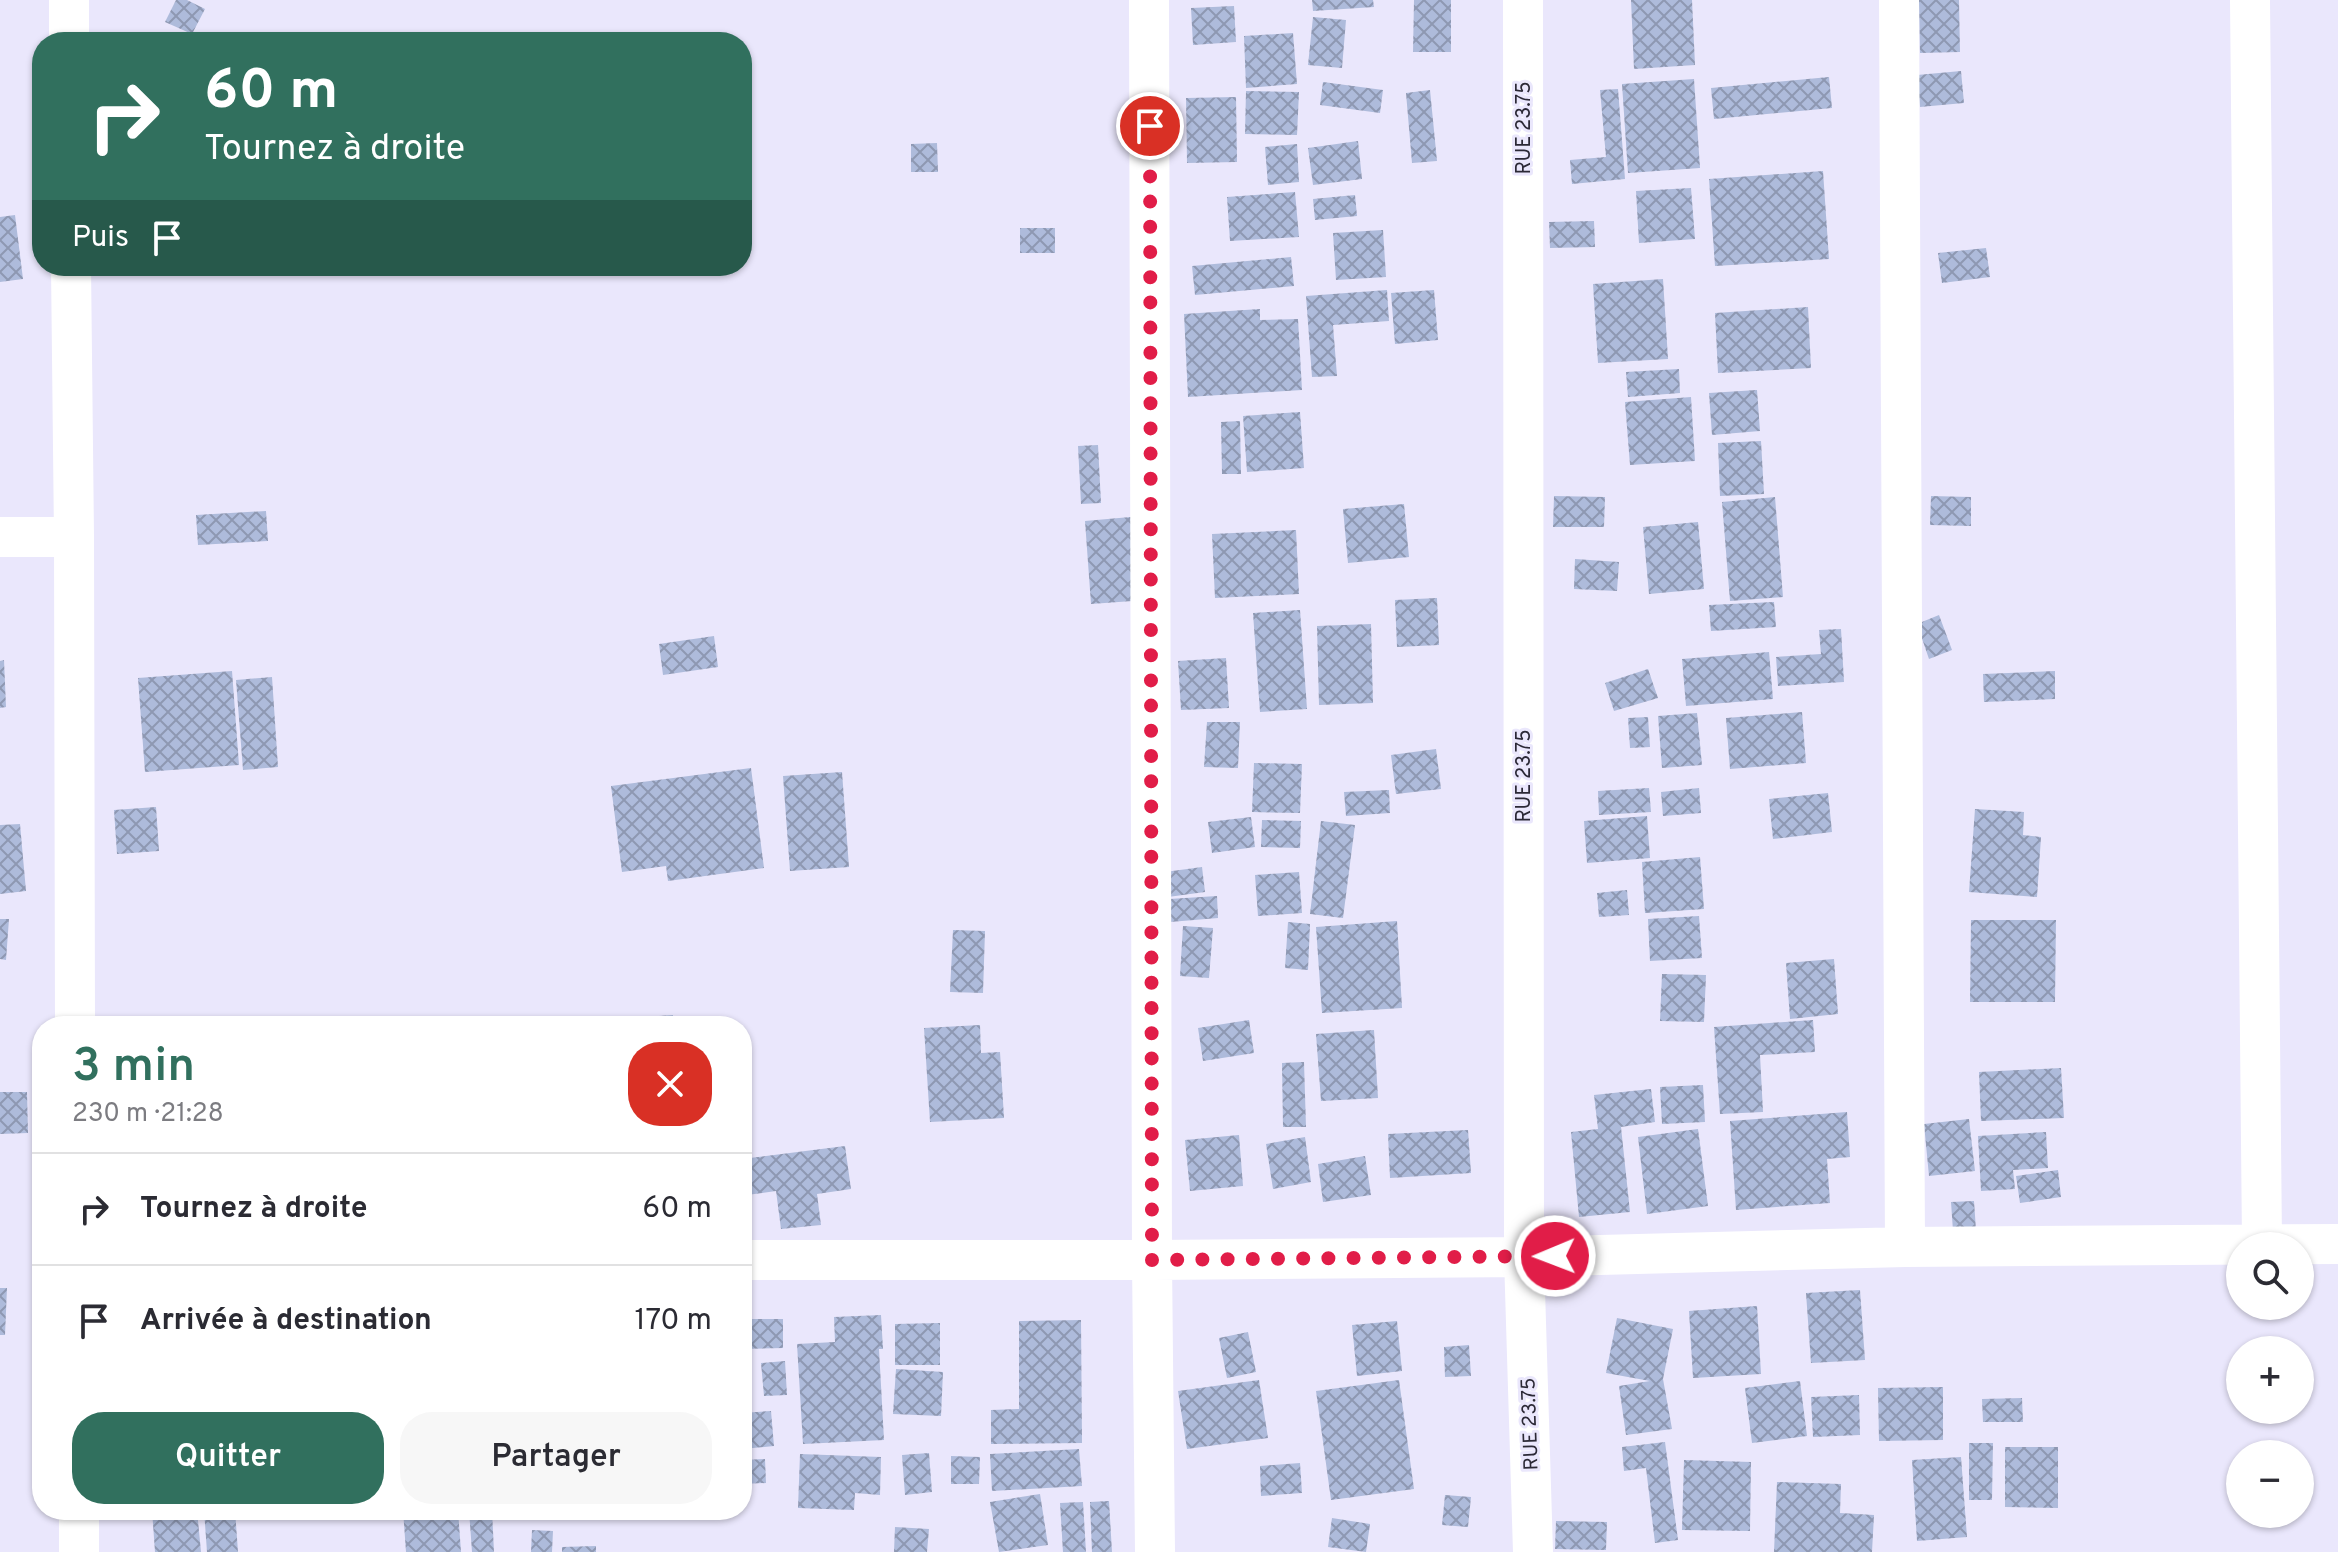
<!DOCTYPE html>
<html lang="fr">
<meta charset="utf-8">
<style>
body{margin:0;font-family:Overpass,sans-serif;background:#f7f7f7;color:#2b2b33;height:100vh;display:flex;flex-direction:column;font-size:30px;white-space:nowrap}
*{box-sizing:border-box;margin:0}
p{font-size:26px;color:#7c7c81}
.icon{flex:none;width:44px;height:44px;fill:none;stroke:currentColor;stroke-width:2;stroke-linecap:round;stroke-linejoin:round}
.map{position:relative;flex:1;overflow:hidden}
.sheet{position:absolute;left:32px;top:1016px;width:720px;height:504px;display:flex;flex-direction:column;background:#fff;border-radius:32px;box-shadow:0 2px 6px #0004}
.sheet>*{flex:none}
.top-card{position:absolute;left:32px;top:32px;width:720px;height:244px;border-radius:32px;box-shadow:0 2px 6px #0004;background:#31705e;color:#fff;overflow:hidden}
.tools{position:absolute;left:2226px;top:1232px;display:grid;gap:16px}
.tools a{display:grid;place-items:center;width:88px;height:88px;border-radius:50%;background:#fff;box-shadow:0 2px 6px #0004;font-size:40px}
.pin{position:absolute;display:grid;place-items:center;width:68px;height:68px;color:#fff;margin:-34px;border:4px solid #fff;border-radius:50%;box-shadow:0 2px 8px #0007}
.me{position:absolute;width:88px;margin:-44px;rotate:269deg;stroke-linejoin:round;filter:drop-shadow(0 0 6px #0008)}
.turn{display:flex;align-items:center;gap:28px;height:168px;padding:0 40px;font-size:36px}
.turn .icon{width:104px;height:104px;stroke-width:2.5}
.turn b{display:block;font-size:56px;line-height:68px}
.then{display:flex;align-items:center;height:76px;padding:0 40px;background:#0003;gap:16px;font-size:30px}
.round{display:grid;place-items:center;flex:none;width:84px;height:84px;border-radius:32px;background:#f7f7f7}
.summary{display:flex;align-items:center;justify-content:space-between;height:136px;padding:0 40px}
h1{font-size:48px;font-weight:600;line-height:60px;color:#31705e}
.primary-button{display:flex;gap:16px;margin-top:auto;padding:16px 40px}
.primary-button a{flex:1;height:92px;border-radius:32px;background:#31705e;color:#fff;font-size:32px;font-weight:600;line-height:92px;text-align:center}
.primary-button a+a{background:#f7f7f7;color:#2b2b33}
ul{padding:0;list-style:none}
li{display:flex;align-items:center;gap:24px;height:112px;padding:0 40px;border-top:2px solid #e1e1e2}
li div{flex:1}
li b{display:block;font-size:30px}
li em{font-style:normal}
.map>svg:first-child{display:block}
.building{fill:url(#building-cross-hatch)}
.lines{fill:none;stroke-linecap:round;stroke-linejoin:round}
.street{stroke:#fff;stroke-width:40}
.route{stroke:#e11d48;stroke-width:14;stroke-dasharray:0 25.2}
.labels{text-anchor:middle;stroke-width:6;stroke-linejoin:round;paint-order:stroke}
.street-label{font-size:20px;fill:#2b2936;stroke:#eae7fc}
</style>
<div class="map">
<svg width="2338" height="1552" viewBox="0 0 2338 1552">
<defs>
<pattern id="building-cross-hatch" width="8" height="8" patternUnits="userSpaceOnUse" patternTransform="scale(2)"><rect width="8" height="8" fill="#aebbdb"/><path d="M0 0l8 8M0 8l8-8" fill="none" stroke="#8e98b2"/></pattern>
</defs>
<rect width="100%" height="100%" fill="#eae7fc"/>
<!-- building -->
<path class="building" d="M176,0H187L205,9L192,34L165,22Z
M1312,0H1373L1374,7L1313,11Z
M1414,0H1451V52H1413Z
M1631,0H1692L1695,65L1634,69Z
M1919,0H1959L1960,52L1920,53Z
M1234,6L1236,42L1193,45L1191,8Z
M1313,17L1346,20L1342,68L1308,65Z
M1293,33L1297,84L1246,88L1244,36Z
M1961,71L1964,103L1920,107L1917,75Z
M1829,77L1832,108L1714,119L1711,88Z
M1694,79L1700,168L1628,173L1622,84Z
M1323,82L1383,90L1380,113L1320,105Z
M1618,89L1625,179L1572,184L1570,160L1606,157L1600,90Z
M1430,90L1437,161L1412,163L1406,93Z
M1246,91L1299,92L1297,135L1245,134Z
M1236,97L1237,162L1187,163L1186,98Z
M1358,141L1362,179L1313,185L1308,148Z
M937,143L938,172H911V144Z
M1297,144L1299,182L1268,185L1265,147Z
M1823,171L1829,259L1715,266L1709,179Z
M1691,188L1695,239L1639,243L1636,191Z
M1295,192L1299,237L1230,241L1227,197Z
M1355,195L1357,216L1315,220L1313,199Z
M15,215L23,279L0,282V217Z
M1594,221L1595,247L1550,248L1549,222Z
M1020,228H1055V253H1020Z
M1383,230L1386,277L1336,280L1333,233Z
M1986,248L1990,277L1942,283L1938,253Z
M1291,257L1294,286L1195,295L1192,266Z
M1663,279L1668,359L1598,363L1593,284Z
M1387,290L1389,321L1333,325L1337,376L1312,377L1306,296Z
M1434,290L1438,340L1395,344L1391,293Z
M1808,307L1811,368L1718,373L1715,313Z
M1260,309V320L1298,319L1302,390L1188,397L1184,314Z
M1679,369L1680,393L1628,397L1626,372Z
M1757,390L1760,431L1712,435L1709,393Z
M1691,397L1695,461L1630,465L1625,402Z
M1300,412L1304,468L1247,472L1243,416Z
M1240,421L1241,474H1222L1221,422Z
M1761,441L1764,494L1720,496L1718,443Z
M1098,445L1101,503L1081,504L1078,446Z
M1554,496L1605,497L1604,527H1553Z
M1931,496L1971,497V526L1930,525Z
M1775,497L1783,597L1730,601L1722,502Z
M1404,504L1409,557L1348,563L1343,509Z
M266,511L268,541L198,545L196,515Z
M1153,515L1160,599L1091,604L1085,521Z
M1698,522L1704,589L1649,594L1643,527Z
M1296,530L1299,594L1215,598L1212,534Z
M1575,559L1619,562L1617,591L1574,589Z
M1437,598L1439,645L1397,647L1395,600Z
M1774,602L1776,627L1711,631L1709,605Z
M1300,610L1307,709L1260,712L1253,613Z
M1939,615L1952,650L1929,659L1917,624Z
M1371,624L1373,703L1319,705L1317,626Z
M1841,629L1844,682L1778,686L1776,657L1821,654L1819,630Z
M714,636L718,667L663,675L659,644Z
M1769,652L1773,699L1686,706L1682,659Z
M1226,658L1229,708L1181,710L1178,661Z
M4,660L6,707L0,708V661Z
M1648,669L1658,698L1614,711L1605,683Z
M232,671L239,765L145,772L138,678Z
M2055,671V699L1984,702L1983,674Z
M272,677L278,767L243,770L236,680Z
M1802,712L1806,763L1730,769L1726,718Z
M1697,713L1702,765L1662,768L1658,716Z
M1648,717L1650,747L1630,748L1628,718Z
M1207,722H1240L1238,768L1204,767Z
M1436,749L1441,789L1396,794L1391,755Z
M1254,763L1302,764L1300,813L1252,812Z
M751,768L764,868L668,881L666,866L622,872L611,786Z
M842,772L849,867L790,871L783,776Z
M1649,788L1651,812L1599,815L1598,791Z
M1699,788L1701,813L1663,816L1661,792Z
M1389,790L1390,813L1346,816L1344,792Z
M1828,793L1832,832L1773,839L1769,799Z
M156,807L159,851L117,854L114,810Z
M1975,809L2024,812L2023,835L2041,837L2037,897L1969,892Z
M1647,816L1650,858L1587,863L1584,821Z
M1251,817L1255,847L1212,853L1208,822Z
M1262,820L1301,821L1300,848L1261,847Z
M1321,821L1355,825L1343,918L1310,914Z
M20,824L26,891L0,894V825Z
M1700,857L1704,909L1645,913L1642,862Z
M1202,867L1205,892L1168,897L1165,872Z
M1299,872L1302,913L1258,916L1255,875Z
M1627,890L1629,915L1599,917L1597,893Z
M1217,896L1218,918L1170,922L1169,899Z
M1699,916L1702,958L1650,961L1648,919Z
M0,919H9L6,960L0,959Z
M1971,920H2056L2055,1002H1970Z
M1397,921L1402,1008L1322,1013L1316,927Z
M1288,922L1310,924L1308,970L1285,968Z
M1183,926L1213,928L1209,978L1180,976Z
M953,930L985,931L983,993L950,992Z
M1834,959L1838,1014L1790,1019L1786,963Z
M1662,974L1706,975L1704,1022L1660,1021Z
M673,1015V1026H546V1024Z
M1249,1020L1254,1053L1203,1061L1198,1028Z
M1813,1020L1815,1052L1760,1055L1763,1112L1720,1114L1714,1027Z
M980,1025L981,1053L1000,1052L1004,1118L930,1122L924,1028Z
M1374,1030L1378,1098L1321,1101L1316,1034Z
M1304,1062L1306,1127H1283L1282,1063Z
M2061,1068L2064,1118L1981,1121L1979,1072Z
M1703,1085L1705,1122L1662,1124L1660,1087Z
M1651,1089L1655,1122L1621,1127L1630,1212L1579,1217L1571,1132L1598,1129L1594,1095Z
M0,1092H27L28,1133L0,1134Z
M1847,1112L1850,1157L1827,1159L1830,1203L1736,1210L1730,1121Z
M1969,1119L1975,1171L1929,1176L1924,1124Z
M1698,1129L1708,1206L1647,1214L1638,1137Z
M1468,1130L1471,1173L1390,1178L1388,1134Z
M2046,1132L2048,1168L2013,1170L2015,1189L1981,1191L1978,1136Z
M1239,1135L1243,1186L1190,1191L1185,1140Z
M1305,1137L1311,1182L1273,1189L1266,1144Z
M845,1146L851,1189L817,1194L821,1225L781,1229L776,1191L747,1195L742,1159Z
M1365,1156L1371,1195L1323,1202L1318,1164Z
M2058,1170L2061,1197L2020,1203L2016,1176Z
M1974,1201L1976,1230L1953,1231L1951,1202Z
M0,1288H7L5,1335H0Z
M1860,1290L1865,1360L1811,1363L1806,1293Z
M1757,1306L1761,1374L1693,1378L1689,1311Z
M881,1315L883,1349H879L884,1440L803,1444L797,1344L835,1342L834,1317Z
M1617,1318L1673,1329L1663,1379L1672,1429L1626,1435L1619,1386L1650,1381L1606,1373Z
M742,1319H783V1348L742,1349Z
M1081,1320L1082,1443L991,1444V1410L1019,1409V1321Z
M1397,1321L1402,1371L1357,1376L1352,1325Z
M940,1323V1365H895V1324Z
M1248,1332L1256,1372L1227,1378L1219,1338Z
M1469,1345L1471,1376L1445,1377L1444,1347Z
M785,1361L787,1395L764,1396L761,1363Z
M896,1369L943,1372L941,1416L893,1414Z
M1259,1380L1268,1438L1187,1449L1178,1391Z
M1399,1380L1414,1489L1331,1500L1316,1391Z
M1800,1381L1807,1436L1752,1443L1745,1388Z
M1943,1387V1440L1879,1441L1878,1388Z
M1859,1395L1860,1435L1813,1437L1811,1397Z
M2022,1398L2023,1422H1983L1982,1399Z
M771,1411L774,1446L742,1449V1413Z
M1665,1442L1678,1540L1655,1543L1646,1468L1624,1471L1622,1447Z
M1969,1443H1993L1992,1500H1969Z
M2005,1447H2058V1508L2005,1507Z
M1079,1449L1082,1486L992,1491L990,1454Z
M929,1453L932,1492L905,1495L902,1455Z
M800,1454L881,1457L880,1495L855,1493L854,1510L798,1508Z
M951,1456L980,1457L979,1484H951Z
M1961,1457L1967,1537L1917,1541L1912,1460Z
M765,1459L766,1483L742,1484V1460Z
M1684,1460L1751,1462L1750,1531L1682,1530Z
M1300,1463L1302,1493L1261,1496L1260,1466Z
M1777,1482L1841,1484L1840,1513L1874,1515L1872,1552H1774Z
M1040,1494L1048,1545L999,1552L990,1502Z
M1445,1495L1471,1497L1468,1527L1442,1525Z
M1109,1501L1112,1552H1092L1090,1502Z
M1083,1502L1086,1552H1063L1060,1503Z
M152,1510H197L201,1552H155Z
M204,1510H235L238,1552H207Z
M403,1510H458L461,1552H406Z
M469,1510H492L494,1552H472Z
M598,1510H665L664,1518L598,1514Z
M1332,1518L1370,1524L1366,1552L1328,1547Z
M1556,1521L1607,1522L1606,1550L1555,1549Z
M895,1527L929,1529L927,1552H894Z
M532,1530L553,1531L552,1552H531Z
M596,1546V1552H562V1547Z"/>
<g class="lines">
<!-- street -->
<path class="street" d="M69,0V42
M1149,0L1152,1260L1155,1552
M1523,0L1524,1257L1533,1552
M1899,0L1905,1247
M2250,0L2262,1244
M71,266L74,537L75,1026
M0,537H74
M742,1260H1152L1524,1257L1905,1247L2338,1244
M79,1510V1552"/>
</g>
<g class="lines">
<!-- route -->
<path class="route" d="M1150,126L1152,1260L1555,1256"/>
</g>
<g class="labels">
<!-- street labels -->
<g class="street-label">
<text transform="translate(1523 128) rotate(-90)" y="7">RUE 23.75</text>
<text transform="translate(1523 776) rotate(-90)" y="7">RUE 23.75</text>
<text transform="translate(1529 1424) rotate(-92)" y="7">RUE 23.75</text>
</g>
</g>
</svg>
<div class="tools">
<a><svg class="icon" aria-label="search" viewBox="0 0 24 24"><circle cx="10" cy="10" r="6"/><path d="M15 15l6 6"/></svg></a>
<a>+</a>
<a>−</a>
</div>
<div class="pin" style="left:1150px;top:126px;background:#d93025"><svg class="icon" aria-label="arrive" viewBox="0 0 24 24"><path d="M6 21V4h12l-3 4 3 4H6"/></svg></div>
<svg class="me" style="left:1555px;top:1256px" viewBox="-20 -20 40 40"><circle r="17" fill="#e11d48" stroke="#fff" stroke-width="3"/><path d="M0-11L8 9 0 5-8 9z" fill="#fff"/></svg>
<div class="top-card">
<div class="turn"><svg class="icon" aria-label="right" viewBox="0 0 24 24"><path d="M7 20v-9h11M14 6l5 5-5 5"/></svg><div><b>60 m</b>Tournez à droite</div></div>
<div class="then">Puis<svg class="icon" aria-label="arrive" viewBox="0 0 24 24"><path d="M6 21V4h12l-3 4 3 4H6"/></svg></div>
</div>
<section class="sheet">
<div class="summary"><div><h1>3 min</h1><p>230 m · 21:28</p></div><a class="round" style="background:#d93025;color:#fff"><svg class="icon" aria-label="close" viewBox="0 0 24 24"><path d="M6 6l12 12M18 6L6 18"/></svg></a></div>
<ul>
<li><svg class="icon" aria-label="right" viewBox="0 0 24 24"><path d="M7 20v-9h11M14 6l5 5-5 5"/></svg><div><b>Tournez à droite</b></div><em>60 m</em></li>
<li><svg class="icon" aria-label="arrive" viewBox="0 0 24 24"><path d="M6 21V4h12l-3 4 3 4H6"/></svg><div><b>Arrivée à destination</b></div><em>170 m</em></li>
</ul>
<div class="primary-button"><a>Quitter</a><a>Partager</a></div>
</section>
</div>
